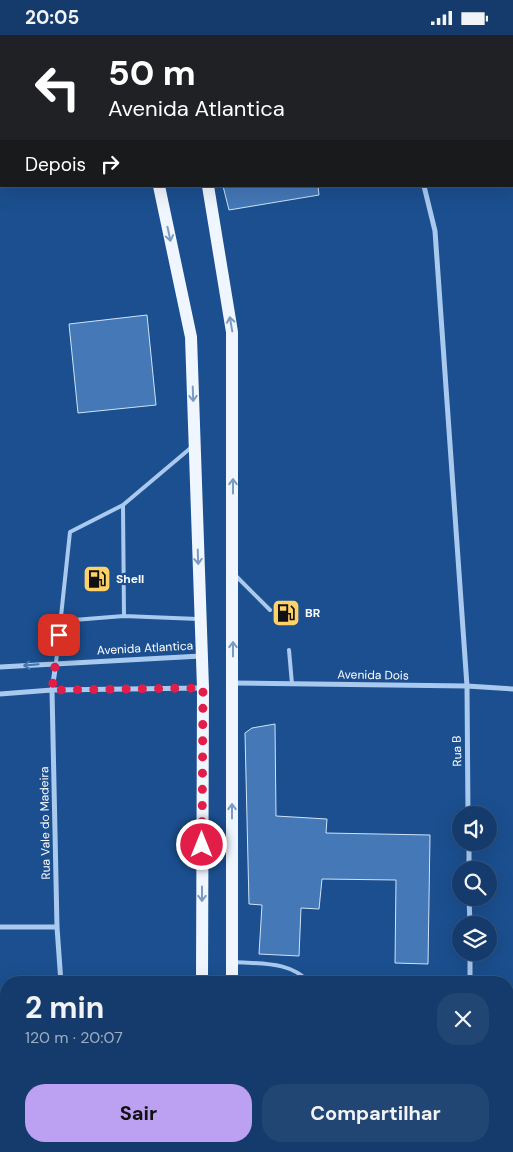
<!DOCTYPE html>
<html lang="pt">
<meta charset="utf-8">
<style>
body{margin:0;font-family:"DM Sans",sans-serif;background:#214673;color:#f1f3f6;height:100vh;display:flex;flex-direction:column;font-size:19px;white-space:nowrap}
*{box-sizing:border-box;margin:0}
p{font-size:16px;color:#9dadc1}
.icon{flex:none;width:28px;height:28px;fill:none;stroke:currentColor;stroke-width:2;stroke-linecap:round;stroke-linejoin:round}
.map{position:relative;flex:1;overflow:hidden}
.panel{position:absolute;left:0px;top:941px;width:514px;height:176px;display:flex;flex-direction:column;background:#143b6b;border-radius:20px 20px 0 0;box-shadow:0 5px 20px #0002,0 0 0 1px #33557e}
.panel>*{flex:none}
.top-card{position:absolute;left:0px;top:0px;width:514px;height:152px;box-shadow:0 5px 20px #0002,0 0 0 1px #33557e;background:#202124;color:#fff;overflow:hidden}
.tools{position:absolute;left:452px;top:771px;display:grid;gap:10px}
.tools a{display:grid;place-items:center;width:45px;height:45px;border-radius:50%;background:#143b6b;box-shadow:0 5px 20px #0002,0 0 0 1px #33557e;font-size:25px}
.pin{position:absolute;display:grid;place-items:center;width:42px;height:42px;color:#fff;margin:-21px;border-radius:10px;box-shadow:0 2px 8px #0006}
.me{position:absolute;width:55px;margin:-28px;rotate:0deg;stroke-linejoin:round;filter:drop-shadow(0 0 4px #0008)}
.turn{display:flex;align-items:center;gap:18px;height:105px;padding:0 25px;font-size:22px}
.turn .icon{width:65px;height:65px;stroke-width:2.5}
.turn b{display:block;font-size:35px;line-height:42px}
.then{display:flex;align-items:center;height:48px;padding:0 25px;background:#0003;gap:10px;font-size:19px}
.round{display:grid;place-items:center;flex:none;width:52px;height:52px;border-radius:20px;background:#214673}
.overview{display:flex;align-items:center;justify-content:space-between;height:85px;padding:0 25px}
h1{font-size:30px;font-weight:700;line-height:38px}
.cta{display:flex;gap:10px;margin-top:auto;padding:10px 25px}
.cta a{flex:1;height:58px;border-radius:20px;background:#bca0f2;color:#111;font-size:20px;font-weight:700;line-height:58px;text-align:center}
.cta a+a{background:#214673;color:#f1f3f6}
.status{display:flex;justify-content:space-between;align-items:center;height:35px;padding:0 25px;background:#143b6b;direction:ltr}
.status svg{height:14px;fill:currentColor}
.map>svg:first-child{display:block}
.building{fill:#4478b7;stroke:#cfe3fa}
.lines{fill:none;stroke-linecap:round;stroke-linejoin:round}
.service{stroke:#a9c9ee;stroke-width:4}
.minor{stroke:#a9c9ee;stroke-width:5}
.primary{stroke:#f0f6ff;stroke-width:12}
.oneway{stroke:#7b9ac1}
.oneway2{stroke:#4674ac}
.route{stroke:#e11d48;stroke-width:9;stroke-dasharray:0 16.2}
.labels{text-anchor:middle;stroke-width:4.5;stroke-linejoin:round;paint-order:stroke}
.poi-label{font-size:12px;font-weight:bold;fill:#fff;stroke:#1b4f8f;text-anchor:start}
.street-label{font-size:12px;fill:#fff;stroke:#1b4f8f}
</style>
<div class="status"><b>20:05</b><svg viewBox="0 0 49 12"><path d="M0 12V9h3v3zM5 12V6h3v6zM10 12V3h3v9zM15 12V0h3v12zM26 1h20v11H26zM47 4h2v5h-2z"/></svg></div>
<div class="map">
<svg width="513" height="1117" viewBox="0 0 513 1117">
<rect width="100%" height="100%" fill="#1b4f8f"/>
<!-- building -->
<path class="building" d="M223,151H318L319,160L229,175Z
M147,280L156,370L78,378L69,289Z
M275,689L276,781L327,784L326,798L430,800L428,929L395,928L396,845L322,844L319,874L301,873L299,921L259,919L262,870L249,869L245,698L252,693Z"/>
<g class="lines">
<!-- service -->
<path class="service" d="M193,411L123,470L124,581L198,584
M236,541L270,575
M61,586L124,581
M289,615L292,649
M56,628L70,497L123,470
M234,927C261,929 291,926 310,948
M314,1111L317,1117
M232,1116L287,1111"/>
<!-- minor -->
<path class="minor" d="M386,0V1
M424,151L435,196L467,651L468,780
M56,628L52,655L57,892L61,948
M0,632L201,621
M234,648L467,651L513,654
M0,659L52,655L202,653
M469,808V835
M469,862L470,890
M0,892H57
M470,918V948
M472,1111V1117"/>
<!-- primary -->
<path class="primary" d="M126,0V1
M170,0V1
M159,151L191,302L203,653L202,948
M208,151L232,297V948
M203,1111V1117
M230,1117V1111"/>
</g>
<!-- one-way arrows -->
<defs><path id="oneway-shaft" d="M-6 0H5M1.5-3L5.5 0L1.5 3" fill="none" stroke-width="1.6" stroke-linecap="round" stroke-linejoin="round" transform="scale(1.25)"/></defs>
<g class="oneway">
<use href="#oneway-shaft" transform="translate(169 199) rotate(78)"/>
<use href="#oneway-shaft" transform="translate(231 289) rotate(-100)"/>
<use href="#oneway-shaft" transform="translate(193 359) rotate(88)"/>
<use href="#oneway-shaft" transform="translate(233 451) rotate(-90)"/>
<use href="#oneway-shaft" transform="translate(198 522) rotate(88)"/>
<use href="#oneway-shaft" transform="translate(233 614) rotate(-90)"/>
<use href="#oneway-shaft" transform="translate(232 776) rotate(-90)"/>
<use href="#oneway-shaft" transform="translate(202 859) rotate(90)"/>
</g>
<use class="oneway2" href="#oneway-shaft" transform="translate(31 630) rotate(175)"/>
<g class="lines">
<!-- route -->
<path class="route" d="M59,600L52,655L203,653L202,810"/>
</g>
<!-- icons -->
<defs>
<symbol id="fuel-square" viewBox="-11 -11 22 22"><rect x="-9" y="-9" width="18" height="18" rx="4" fill="#ffd166" stroke="#1b4f8f"/><path d="M-5.5-6h7V0h2V4h1.3V-2.5L3-4.5l.8-.8L6-3V5H2.5V1h-1V6h-7ZM-4.2-4.7v3.2H.2V-4.7Z" fill="#111"/></symbol>
</defs>
<g fill-rule="evenodd">
<use href="#fuel-square" x="81" y="528" width="32" height="32"/>
<use href="#fuel-square" x="270" y="562" width="32" height="32"/>
</g>
<g class="labels">
<!-- poi labels -->
<g class="poi-label">
<text x="116" y="548">Shell</text>
<text x="305" y="582">BR</text>
</g>
<!-- street labels -->
<g class="street-label">
<text transform="translate(145 613) rotate(-3)" y="4">Avenida Atlantica</text>
<text transform="translate(373 640) rotate(1)" y="4">Avenida Dois</text>
<text transform="translate(457 716) rotate(-91)" y="4">Rua B</text>
<text transform="translate(45 788) rotate(-91)" y="4">Rua Vale do Madeira</text>
</g>
</g>
</svg>
<div class="tools">
<a><svg class="icon" aria-label="sound" viewBox="0 0 24 24"><path d="M4 9h4l5-4v14l-5-4H4zM17 9q2 3 0 6"/></svg></a>
<a><svg class="icon" aria-label="search" viewBox="0 0 24 24"><circle cx="10" cy="10" r="6"/><path d="M15 15l6 6"/></svg></a>
<a><svg class="icon" aria-label="layers" viewBox="0 0 24 24"><path d="M12 4l9 5-9 5-9-5zM3 14l9 5 9-5"/></svg></a>
</div>
<div class="pin" style="left:59px;top:600px;background:#d93025"><svg class="icon" aria-label="arrive" viewBox="0 0 24 24"><path d="M6 21V4h12l-3 4 3 4H6"/></svg></div>
<svg class="me" style="left:202px;top:810px" viewBox="-20 -20 40 40"><circle r="17" fill="#e11d48" stroke="#fff" stroke-width="3"/><path d="M0-11L8 9 0 5-8 9z" fill="#fff"/></svg>
<div class="top-card">
<div class="turn"><svg class="icon" aria-label="left" viewBox="0 0 24 24"><path d="M17 20v-9H6M10 6l-5 5 5 5"/></svg><div><b>50 m</b>Avenida Atlantica</div></div>
<div class="then">Depois<svg class="icon" aria-label="right" viewBox="0 0 24 24"><path d="M7 20v-9h11M14 6l5 5-5 5"/></svg></div>
</div>
<section class="panel">
<div class="overview"><div><h1>2 min</h1><p>120 m · 20:07</p></div><a class="round"><svg class="icon" aria-label="close" viewBox="0 0 24 24"><path d="M6 6l12 12M18 6L6 18"/></svg></a></div>
<div class="cta"><a>Sair</a><a>Compartilhar</a></div>
</section>
</div>
